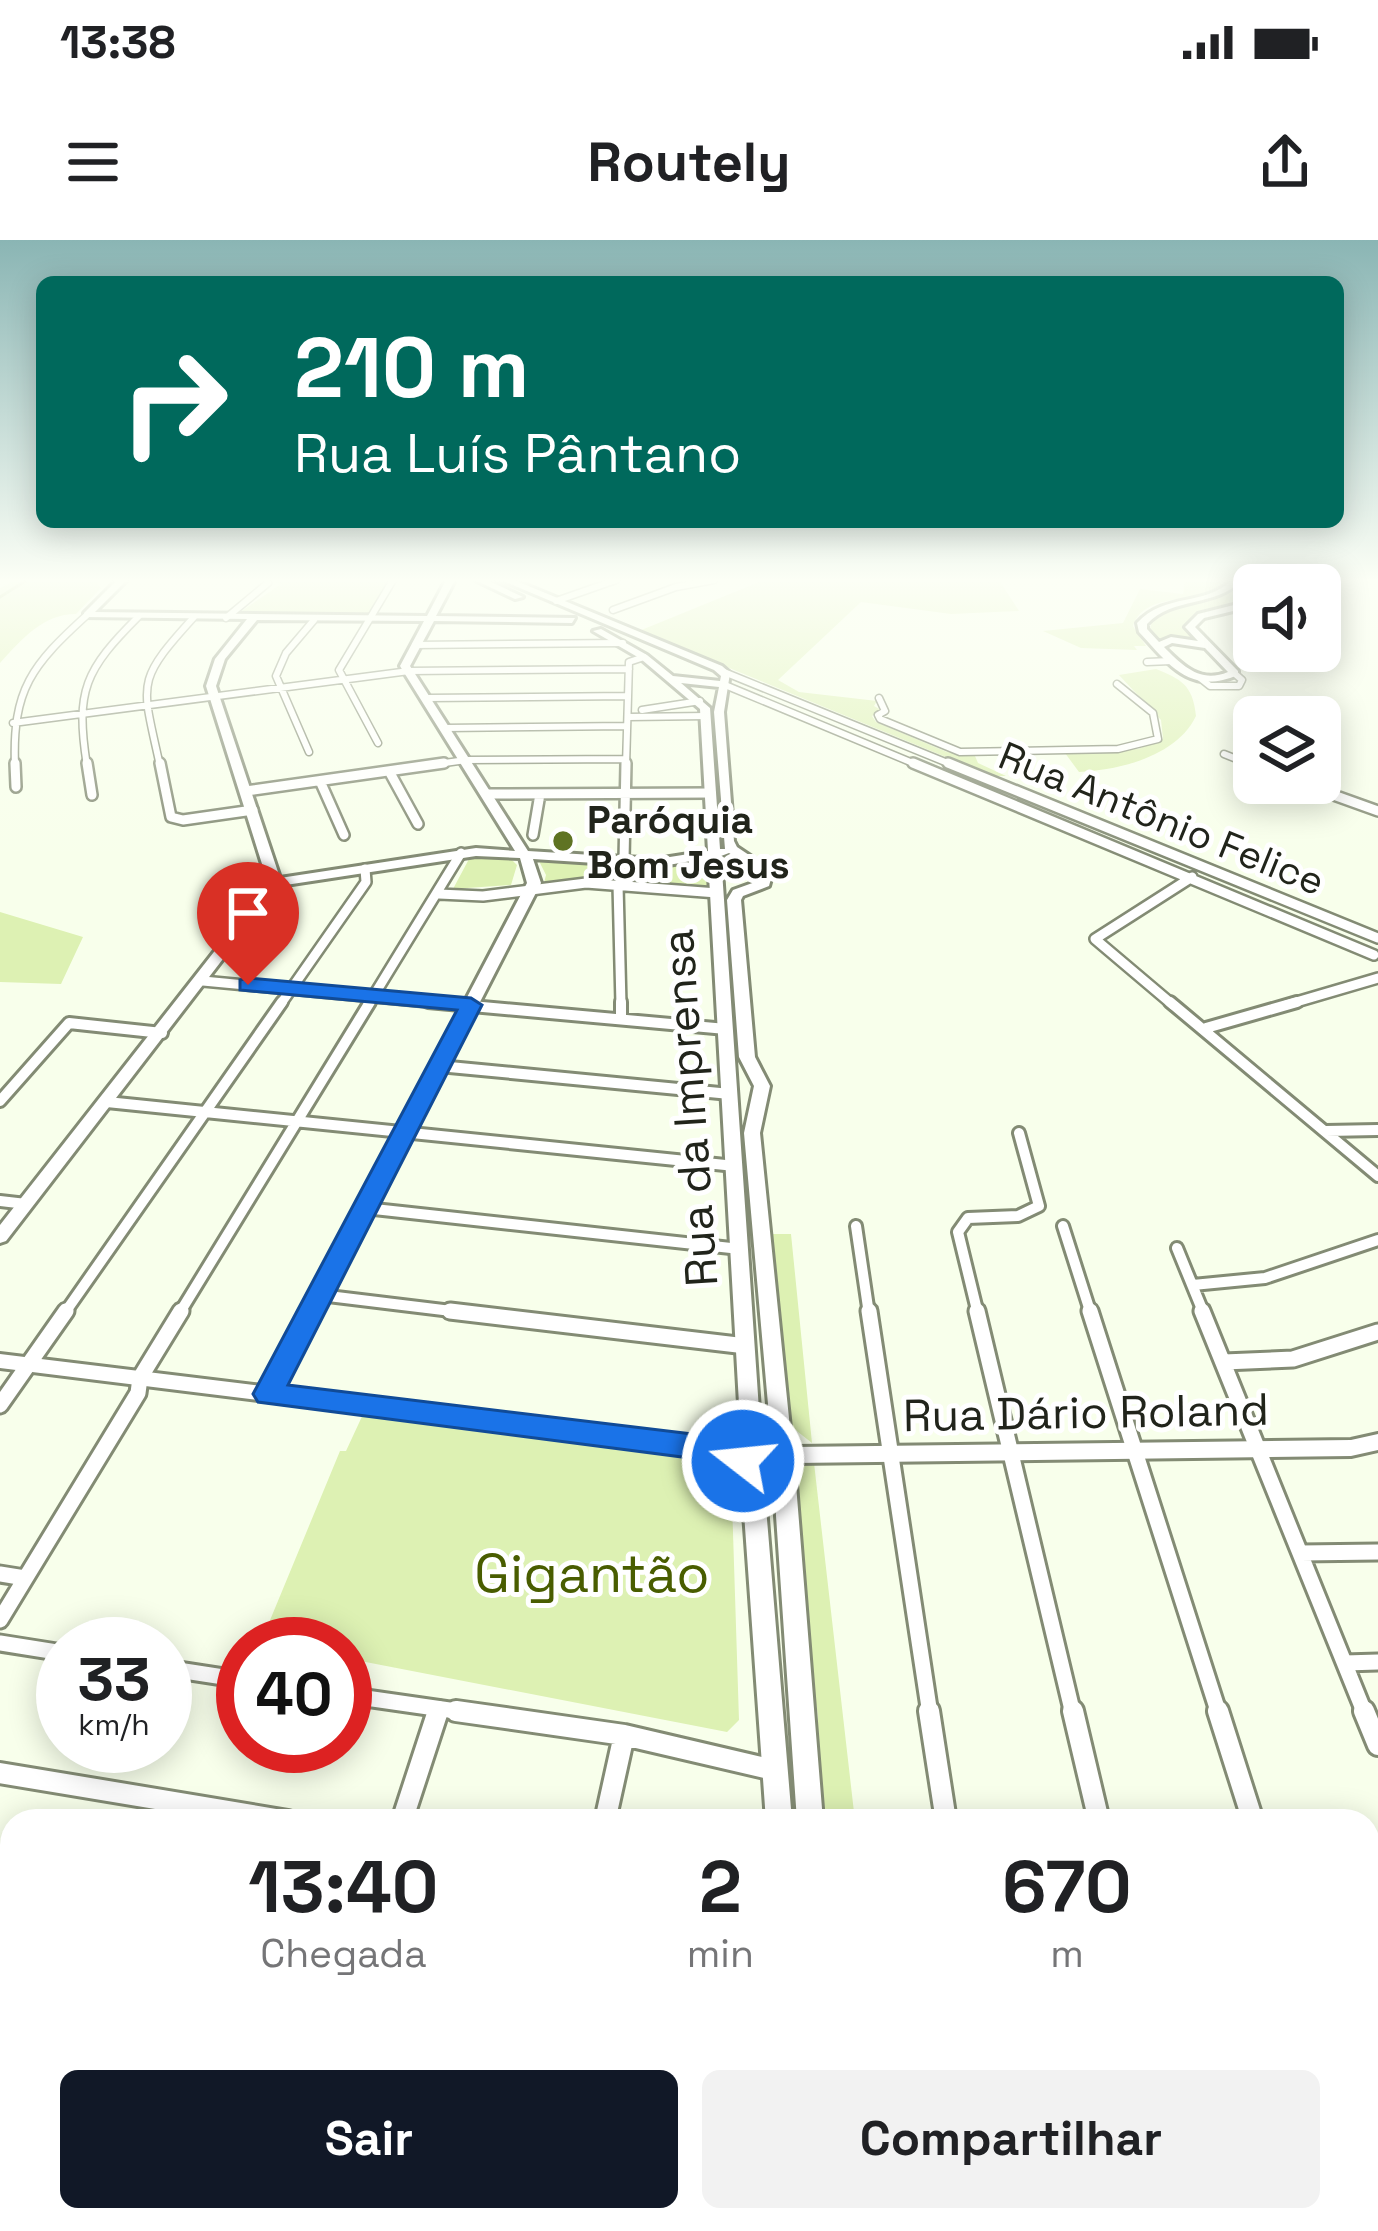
<!DOCTYPE html>
<html lang="pt">
<meta charset="utf-8">
<style>
body{margin:0;font-family:"Space Grotesk",sans-serif;background:#f2f2f2;color:#202124;height:100vh;display:flex;flex-direction:column;font-size:45px;white-space:nowrap}
*{box-sizing:border-box;margin:0}
p{font-size:39px;color:#757577}
.icon{flex:none;width:66px;height:66px;fill:none;stroke:currentColor;stroke-width:2;stroke-linecap:round;stroke-linejoin:round}
.map{position:relative;flex:1;overflow:hidden}
.sheet{position:absolute;left:0px;top:1569px;width:1380px;height:423px;display:flex;flex-direction:column;background:#fff;border-radius:36px 36px 0 0;box-shadow:0 6px 30px #0003}
.sheet>*{flex:none}
.banner{position:absolute;left:36px;top:36px;width:1308px;height:252px;border-radius:18px;box-shadow:0 6px 30px #0003;background:#00695c;color:#fff;overflow:hidden}
.buttons{position:absolute;left:1233px;top:324px;display:grid;gap:24px}
.buttons a{display:grid;place-items:center;width:108px;height:108px;border-radius:18px;background:#fff;box-shadow:0 6px 30px #0003;font-size:60px}
.speed{position:absolute;left:36px;top:1377px;display:flex;gap:24px;font-size:60px;font-weight:700;text-align:center}
.speed>*{display:grid;place-content:center;width:156px;height:156px;border-radius:50%;background:#fff;box-shadow:0 6px 30px #0003;line-height:1}
.speed small{font-size:30px;font-weight:400}
.speed .limit{border:18px solid #d22;background:#fff;color:#111}
.pin{position:absolute;display:grid;place-items:center;width:102px;height:102px;color:#fff;margin:-123px -51px;border-radius:50% 50% 50% 0;rotate:-45deg;box-shadow:0 0 12px #0007}
.pin .icon{rotate:45deg}
.me{position:absolute;width:132px;margin:-66px;rotate:286deg;stroke-linejoin:round;filter:drop-shadow(0 0 9px #0008)}
.turn{display:flex;align-items:center;gap:42px;height:252px;padding:0 60px;font-size:54px}
.turn .icon{width:156px;height:156px;stroke-width:2.5}
.turn b{display:block;font-size:84px;line-height:102px}
.eta{display:flex;justify-content:space-evenly;align-items:center;height:204px;text-align:center}
.eta b{font-size:72px;font-weight:700;line-height:84px}
.button{display:flex;gap:24px;margin-top:auto;padding:24px 60px}
.button a{flex:1;height:138px;border-radius:18px;background:#111827;color:#fff;font-size:48px;font-weight:700;line-height:138px;text-align:center}
.button a+a{background:#f2f2f2;color:#202124}
.status{display:flex;justify-content:space-between;align-items:center;height:84px;padding:0 60px;background:#fff;direction:ltr}
.status svg{height:33px;fill:currentColor}
header{display:flex;justify-content:space-between;align-items:center;height:156px;padding:0 60px;background:#fff;font-size:54px;font-weight:700}
.map>svg:first-child{display:block}
.green{fill:#ddf1b3}
.lines{fill:none;stroke-linecap:round;stroke-linejoin:round}
.stream{stroke:#9eb667;stroke-width:3}
.street-far4-casing{stroke:#838b74;stroke-width:9}
.street-far3-casing{stroke:#838b74;stroke-width:14}
.street-far2-casing{stroke:#838b74;stroke-width:16}
.street-far1-casing{stroke:#838b74;stroke-width:21}
.street-casing{stroke:#838b74;stroke-width:26}
.secondary-casing{stroke:#838b74;stroke-width:6}
.street-far4{stroke:#fff;stroke-width:6}
.street-far3{stroke:#fff;stroke-width:9}
.street-far2{stroke:#fff;stroke-width:10}
.street-far1{stroke:#fff;stroke-width:15}
.street{stroke:#fff;stroke-width:20}
.secondary{fill:#fff;fill-rule:evenodd}
.route{fill:#1a73e8;stroke:#114b97;stroke-width:3}
.poi-dot{fill:#5f7323;stroke:#fff;stroke-width:4.5}
.labels{text-anchor:middle;stroke-width:10;stroke-linejoin:round;paint-order:stroke}
.far-street-label{font-size:39px;fill:#21241b;stroke:#fff}
.far-poi-label{font-size:39px;font-weight:bold;fill:#21241b;stroke:#fff;text-anchor:start}
.street-label{font-size:45px;fill:#21241b;stroke:#fff}
.near-park-label{font-size:54px;fill:#495d00;stroke:#fff}
</style>
<div class="status"><b>13:38</b><svg viewBox="0 0 49 12"><path d="M0 12V9h3v3zM5 12V6h3v6zM10 12V3h3v9zM15 12V0h3v12zM26 1h20v11H26zM47 4h2v5h-2z"/></svg></div>
<header><svg class="icon" aria-label="menu" viewBox="0 0 24 24"><path d="M4 6h16M4 12h16M4 18h16"/></svg>Routely<svg class="icon" aria-label="share" viewBox="0 0 24 24"><path d="M12 15V3M7 8l5-5 5 5M5 13v7h14v-7"/></svg></header>
<div class="map">
<svg width="1378" height="1991" viewBox="0 0 1378 1991">
<rect width="100%" height="100%" fill="#f8ffeb"/>
<!-- green -->
<path class="green" d="M16,340H95L101,348L76,374C43,374 22,399 0,423V348Z
M262,340H389L391,342L367,377H233L281,344Z
M764,340H999L1019,371L951,374L861,362L778,440L799,452L877,461L874,466L881,470L872,476L876,482L947,512L975,516L978,523L1006,536H992L639,391Z
M1185,340H1221V347C1195,365 1145,351 1133,386L1146,406H1134L1137,410L1081,408L1043,391L1123,383L1140,349L1183,354Z
M1243,340H1273L1271,345H1254V360L1202,372L1186,386L1191,397L1158,399L1149,393L1153,375C1179,365 1228,362 1243,340Z
M1156,429C1180,439 1193,444 1196,476C1177,516 1120,530 1079,532L1065,513L1138,509L1163,499L1161,480L1119,435Z
M469,619H511L517,625L511,645L453,649Z
M538,619L664,627L708,619V647L605,637L544,643L546,635Z
M0,672L83,697L61,744L0,742Z
M771,994H791L812,1203L788,1184Z
M365,1170L722,1220L731,1230L739,1480L727,1492L345,1418V1404L261,1402L340,1211H346Z
M813,1219L814,1223L855,1581H816C815,1562 811,1539 813,1519C817,1493 825,1468 805,1442L791,1238Z"/>
<g class="lines">
<!-- stream -->
<path class="stream" d="M0,357L27,340"/>
<defs>
<path id="street-far4" d="M556,361L616,340
M613,370L676,347L714,340
M226,378L268,343
M415,405L623,403
M1147,422L1171,421
M724,432L955,526
M1200,438L1210,446H1239L1242,440L1234,433
M725,445L920,526
M428,458L628,456
M879,458L885,471L878,475L880,479L960,512L1118,509L1158,499L1153,473L1117,444
M642,470L700,461
M628,477L707,476
M13,483L409,431L629,429
M446,488L627,486
M378,503L339,430L393,340
M309,512L276,436L286,413L314,380
M1224,514L1254,526
M15,526C12,449 32,425 87,375
M87,526C75,450 85,430 139,376
M160,526C142,442 134,443 194,377
M423,526L466,520L626,519
M626,526L629,422L644,417"/>
<path id="street-far3" d="M15,523L16,547
M87,523L92,555
M160,523L171,577L183,580L253,570
M913,523L1374,715
M948,523L1378,698
M1247,523L1254,526
M389,531L418,584
M320,541L344,595
M1300,543L1378,571
M246,551L444,523
M487,554L711,553
M533,595L540,554
M624,620L626,523
M618,645L621,765
M439,654L483,656L586,643L717,653
M203,741L460,765
M280,765L366,642L365,629
M368,765L461,613
M1173,765L1095,699L1192,637
M1286,765L1378,738"/>
<path id="street-far2" d="M428,762L726,789
M621,762V779
M1170,762L1378,936
M1206,788L1297,762
M439,826L730,854
M0,861L69,783L162,793
M107,862L735,926
M1326,891L1378,890
M0,961L26,964
M365,968L740,1009
M856,986L869,1074
M1063,986L1091,1074
M1177,1008L1204,1074
M1193,1045L1265,1038L1378,1000
M320,1055L476,1074
M64,1074L282,762
M179,1074L370,762
M978,1074L958,992L968,978L1018,976L1039,966L1019,893"/>
<path id="street-far1" d="M450,1071L746,1106
M869,1071L930,1474
M977,1071L1073,1474
M1090,1071L1219,1474
M1202,1071L1365,1474
M1224,1122L1293,1119L1378,1092
M0,1165L66,1071
M1301,1313L1378,1312
M0,1334L25,1338
M0,1380L138,1153L140,1138L181,1071
M0,1403L63,1413
M1345,1423L1378,1422
M165,1428L243,1440
M345,1455L477,1474
M437,1474L439,1469"/>
<path id="street" d="M456,1471L624,1495L774,1530
M929,1471L946,1581
M1073,1471L1099,1581
M1218,1471L1253,1581
M1364,1471L1378,1505
M0,1533L288,1581
M402,1581L438,1471
M605,1581L624,1495
M0,1694L12,1697
M1368,1737H1378
M0,1882L12,1884
M501,1980L558,1991
M1164,1980V1991
M269,1991L272,1980
M889,1991L890,1980"/>
<path id="secondary" d="M117,340H127L95,372L427,376L446,340H455L436,376L575,378L572,383L434,381L410,426L528,611L657,619L708,611L700,469L641,419L593,391L601,389L647,415L673,436L720,441L721,436L714,430L501,340H514L722,426L730,433L724,472L734,601L737,607L773,631L769,646L743,656L741,660L755,817L770,846L760,893L791,1198L788,1204L781,1206L774,1204L771,1198L744,893L754,846L739,817L727,660L733,650L758,641L760,632L729,613L721,616L761,1199L758,1205L750,1206L753,1212L749,1218L742,1220L0,1128V1114L263,1146L527,643L520,618L476,616L279,646L6,1001L0,1003V985L268,643L206,446L215,419L247,379L84,377V373ZM257,380L424,381L400,426L515,611L476,608L280,638L216,446L225,419ZM681,443L719,447L714,472L725,609H720L710,468ZM708,618L741,1199L744,1204L282,1148L541,643L533,619L657,627Z
M475,340H487L523,357L515,359Z
M1232,340H1242C1215,368 1173,356 1147,384V389L1159,402L1171,397L1198,401L1185,387L1198,374L1254,360V366L1204,378L1195,387L1238,431V435C1189,456 1168,423 1139,392L1137,383C1166,352 1204,367 1232,340ZM1172,403L1205,408L1228,432C1200,444 1182,425 1164,407Z
M1274,340H1283L1281,345H1273Z
M1378,1194V1210L1351,1216L795,1223L788,1221L784,1215L788,1209L795,1207L1351,1200Z
M752,1223L760,1225L763,1231L792,1581H766L741,1231L744,1225Z
M784,1224L792,1226L795,1232L823,1581H797L773,1232L776,1226Z"/>
</defs>
<!-- street-far4 casing -->
<use href="#street-far4" class="street-far4-casing"/>
<!-- street-far3 casing -->
<use href="#street-far3" class="street-far3-casing"/>
<!-- street-far2 casing -->
<use href="#street-far2" class="street-far2-casing"/>
<!-- street-far1 casing -->
<use href="#street-far1" class="street-far1-casing"/>
<!-- street casing -->
<use href="#street" class="street-casing"/>
<!-- secondary casing -->
<use href="#secondary" class="secondary-casing"/>
<!-- street-far4 -->
<use href="#street-far4" class="street-far4"/>
<!-- street-far3 -->
<use href="#street-far3" class="street-far3"/>
<!-- street-far2 -->
<use href="#street-far2" class="street-far2"/>
<!-- street-far1 -->
<use href="#street-far1" class="street-far1"/>
<!-- street -->
<use href="#street" class="street"/>
<!-- secondary -->
<use href="#secondary" class="secondary"/>
</g>
<!-- sky -->
<linearGradient id="sky" x2="0" y2="1"><stop stop-color="#8ab5b4"/><stop offset="0.55" stop-color="#fcfff6"/><stop offset="1" stop-color="#fcfff6" stop-opacity="0"/></linearGradient>
<rect width="1378" height="619" fill="url(#sky)"/>
<!-- route -->
<path class="route" d="M248,738L471,758L482,765L288,1145L742,1200L753,1204L759,1221L754,1230L743,1234L731,1230L728,1223L258,1162L253,1154L457,770L240,750V740Z"/>
<!-- markers -->
<circle class="poi-dot" cx="563" cy="601" r="12"/>
<g class="labels">
<!-- far-street labels -->
<g class="far-street-label">
<text transform="translate(1162 578) rotate(22)" y="14">Rua Antônio Felice</text>
</g>
<!-- far-poi labels -->
<g class="far-poi-label">
<text x="587" y="593">Paróquia<tspan x="587" dy="45">Bom Jesus</tspan></text>
</g>
<!-- street labels -->
<g class="street-label">
<text transform="translate(689 868) rotate(-94)" y="16">Rua da Imprensa</text>
<text transform="translate(1086 1172) rotate(-1)" y="16">Rua Dário Roland</text>
</g>
<!-- near-park labels -->
<g class="near-park-label">
<text x="592" y="1352">Gigantão</text>
</g>
</g>
</svg>
<div class="buttons">
<a><svg class="icon" aria-label="sound" viewBox="0 0 24 24"><path d="M4 9h4l5-4v14l-5-4H4zM17 9q2 3 0 6"/></svg></a>
<a><svg class="icon" aria-label="layers" viewBox="0 0 24 24"><path d="M12 4l9 5-9 5-9-5zM3 14l9 5 9-5"/></svg></a>
</div>
<div class="speed"><div>33<small>km/h</small></div><div class="limit">40</div></div>
<div class="pin" style="left:248px;top:745px;background:#d93025"><svg class="icon" aria-label="arrive" viewBox="0 0 24 24"><path d="M6 21V4h12l-3 4 3 4H6"/></svg></div>
<svg class="me" style="left:743px;top:1221px" viewBox="-20 -20 40 40"><circle r="17" fill="#1a73e8" stroke="#fff" stroke-width="3"/><path d="M0-11L8 9 0 5-8 9z" fill="#fff"/></svg>
<div class="banner">
<div class="turn"><svg class="icon" aria-label="right" viewBox="0 0 24 24"><path d="M7 20v-9h11M14 6l5 5-5 5"/></svg><div><b>210 m</b>Rua Luís Pântano</div></div>
</div>
<section class="sheet">
<div class="eta">
<div><b>13:40</b><p>Chegada</p></div>
<div><b>2</b><p>min</p></div>
<div><b>670</b><p>m</p></div>
</div>
<div class="button"><a>Sair</a><a>Compartilhar</a></div>
</section>
</div>
